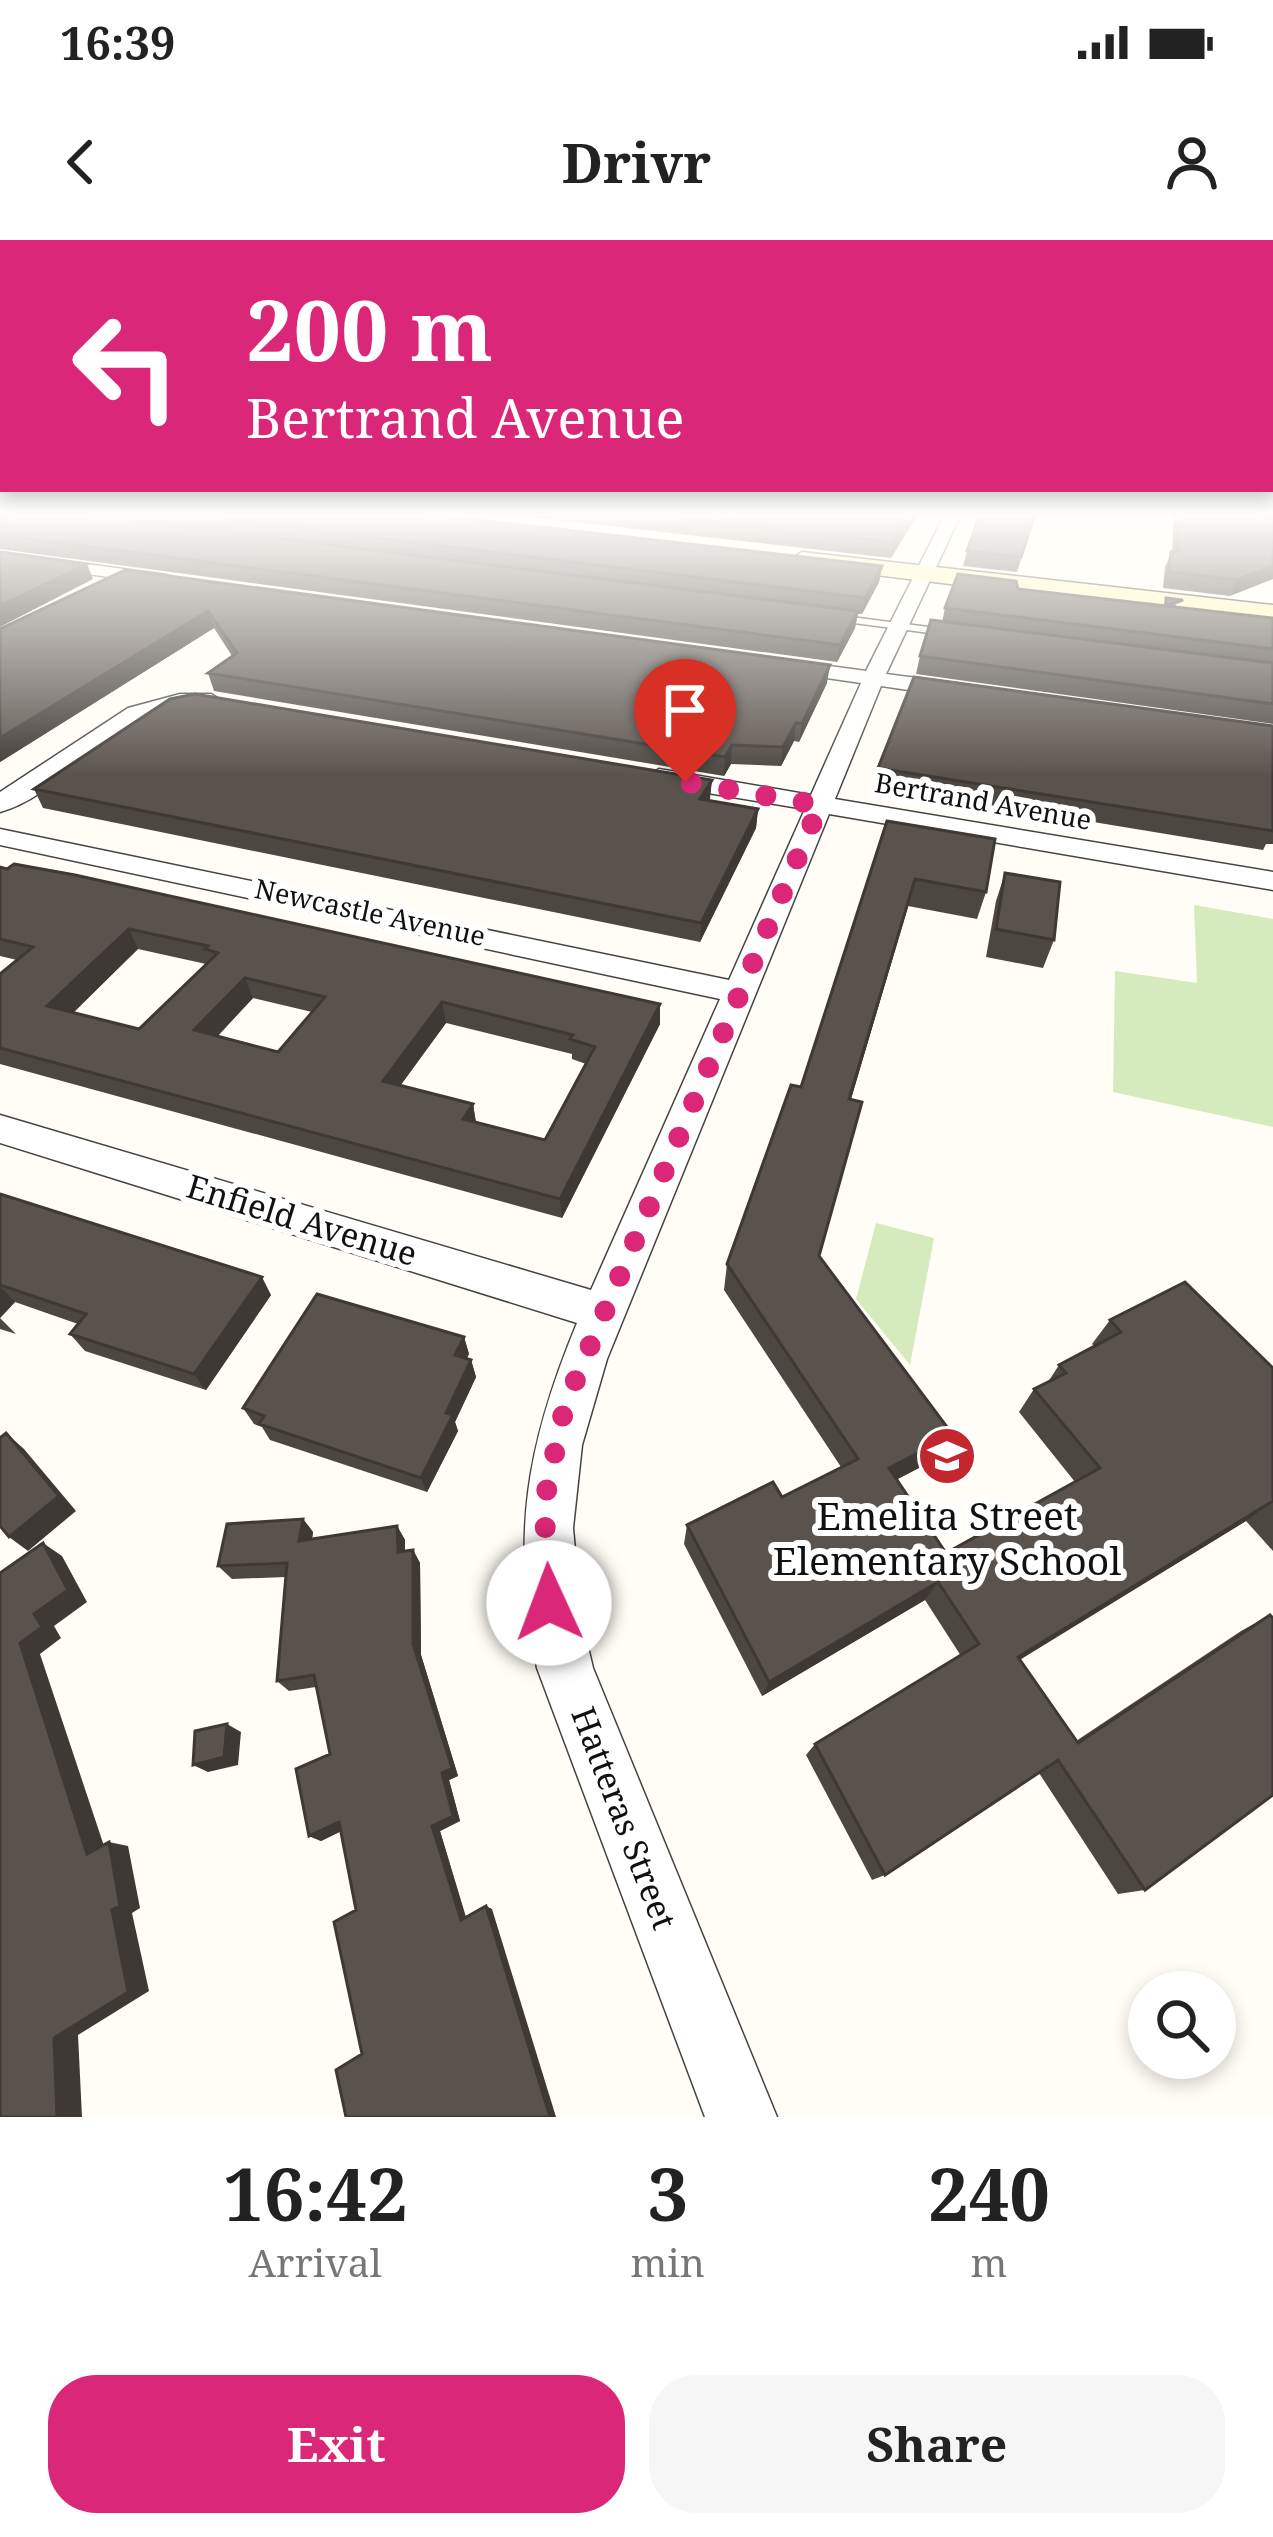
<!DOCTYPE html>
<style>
body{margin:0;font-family:"Noto Serif",serif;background:#f6f6f6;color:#222;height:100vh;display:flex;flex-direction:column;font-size:45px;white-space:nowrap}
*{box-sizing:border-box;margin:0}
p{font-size:39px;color:#767676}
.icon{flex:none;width:66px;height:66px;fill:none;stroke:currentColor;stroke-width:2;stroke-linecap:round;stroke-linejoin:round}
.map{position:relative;height:1877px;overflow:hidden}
.details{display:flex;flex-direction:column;background:#fff;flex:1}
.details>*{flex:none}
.top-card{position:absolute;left:0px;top:0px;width:1275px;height:252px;box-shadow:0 6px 18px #0003;background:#db2777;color:#fff;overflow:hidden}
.controls{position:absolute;left:1128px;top:1731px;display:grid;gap:24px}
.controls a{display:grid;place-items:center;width:108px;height:108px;border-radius:50%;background:#fff;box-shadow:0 6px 18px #0003;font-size:60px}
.pin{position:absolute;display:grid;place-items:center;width:102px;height:102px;color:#fff;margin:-123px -51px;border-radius:50% 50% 50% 0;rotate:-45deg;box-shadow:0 0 12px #0007}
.pin .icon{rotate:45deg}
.me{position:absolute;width:132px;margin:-66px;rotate:358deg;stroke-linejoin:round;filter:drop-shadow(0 0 9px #0008)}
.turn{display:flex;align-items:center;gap:42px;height:252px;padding:0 48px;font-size:54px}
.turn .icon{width:156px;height:156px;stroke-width:2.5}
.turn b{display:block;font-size:84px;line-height:102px}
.eta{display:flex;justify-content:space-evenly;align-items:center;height:204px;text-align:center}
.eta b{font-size:72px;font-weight:700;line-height:84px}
.button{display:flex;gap:24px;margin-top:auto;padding:24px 48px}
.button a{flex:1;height:138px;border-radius:48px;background:#db2777;color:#fff;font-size:48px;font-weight:700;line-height:138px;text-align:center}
.button a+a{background:#f6f6f6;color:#222}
.status{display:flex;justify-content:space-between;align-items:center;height:84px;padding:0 60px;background:#fff;direction:ltr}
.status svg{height:33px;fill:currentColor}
header{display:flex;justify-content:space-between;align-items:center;height:156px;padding:0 48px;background:#fff;font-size:54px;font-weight:700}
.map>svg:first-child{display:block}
.green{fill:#d5ebbd}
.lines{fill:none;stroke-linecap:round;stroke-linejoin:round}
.service-casing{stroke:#444;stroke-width:3}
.minor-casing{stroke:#444;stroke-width:3}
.secondary-casing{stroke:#333;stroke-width:3}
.service{fill:#fff;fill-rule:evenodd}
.minor{fill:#fff;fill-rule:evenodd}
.secondary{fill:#fff6b0;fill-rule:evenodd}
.wall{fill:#4d4742;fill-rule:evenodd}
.shaded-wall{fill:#3f3936}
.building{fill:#5a524d;stroke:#3f3936;stroke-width:3;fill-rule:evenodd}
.route{stroke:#db2777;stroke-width:21;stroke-dasharray:0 37.8}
.labels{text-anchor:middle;stroke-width:12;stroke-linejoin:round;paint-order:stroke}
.far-street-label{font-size:27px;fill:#111;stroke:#fff}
.street-label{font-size:33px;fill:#111;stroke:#fff}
.near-poi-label{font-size:39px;fill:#111;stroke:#fff}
</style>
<div class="status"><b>16:39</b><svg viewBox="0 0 49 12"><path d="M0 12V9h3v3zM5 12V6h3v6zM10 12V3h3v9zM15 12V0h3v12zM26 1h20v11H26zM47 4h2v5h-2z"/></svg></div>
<header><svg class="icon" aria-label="back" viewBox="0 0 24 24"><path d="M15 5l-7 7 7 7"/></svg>Drivr<svg class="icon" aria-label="person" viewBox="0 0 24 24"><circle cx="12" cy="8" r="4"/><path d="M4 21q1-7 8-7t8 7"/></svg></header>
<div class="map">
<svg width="1273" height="1877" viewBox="0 0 1273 1877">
<rect width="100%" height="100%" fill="#fffdf5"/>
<!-- green -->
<path class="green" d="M1194,665L1273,679V887L1113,852L1115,731L1197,743Z
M876,983L934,998L910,1125L856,1059Z"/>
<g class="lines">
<defs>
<path id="service" d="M828,374L952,390L957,393L952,396L824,379Z"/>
<path id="minor" d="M945,274H961L886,434L963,444L974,451L963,458L881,446L835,559L1273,632V650L829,574L607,1119L582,1205L573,1288L581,1377L593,1428L777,1877H705L537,1428C511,1296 526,1206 577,1083L0,903V875L591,1050L720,759L0,605V589L729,740L805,569L659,545L646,537L659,529L811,555L861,443L778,431L767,425L778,419L866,431Z
M0,312L167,335L176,340L167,345L0,322Z
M180,454H211L222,461C204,476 166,467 142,479C98,502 47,560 0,572V552L128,468Z"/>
<path id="secondary" d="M802,312L1273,365V383L793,325L789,320Z"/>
</defs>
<!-- service casing -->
<use href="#service" class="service-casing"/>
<!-- minor casing -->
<use href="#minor" class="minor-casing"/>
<!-- secondary casing -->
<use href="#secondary" class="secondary-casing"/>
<!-- service -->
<use href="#service" class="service"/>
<!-- minor -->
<use href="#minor" class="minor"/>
<!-- secondary -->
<use href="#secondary" class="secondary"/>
</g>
<!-- wall -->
<path class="wall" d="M0,274H426L882,326L879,342L862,374H858L855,388L837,422L0,309Z
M503,274H728L722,277L736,278L743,274H918L891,318Z
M1036,274L1017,332L963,326L967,311Z
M1174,274H1273L1230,356L1163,348L1165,327L1172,312Z
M125,330L827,443L799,502L794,501L781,526L731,524L724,536L214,451L208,433L232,416L214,388L0,522V389Z
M1018,349L1163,366L1166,358L1180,368L1273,378V484L916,434L920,416L942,382L945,368Z
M1273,486V604H1266L1263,610L874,546L878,528Z
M712,540L709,561L758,569L756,588L700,702L43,568L34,549Z
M887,581L986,652L977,679L908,666L851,859L819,1017L940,1217L896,1240L946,1313L1075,1242L1019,1172L1034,1149L1048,1142L1059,1125L1094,1106L1092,1104L1110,1080L1273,1128V1311L1246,1281L1020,1419L1076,1501L1241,1391L1270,1375L1145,1650L1118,1654L1039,1533L885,1635L872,1640L806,1515L815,1504L961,1416L925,1360L762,1456L684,1304L687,1285L782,1257L841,1227L724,1050L727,1024L801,847Z
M0,627L660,784L562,978L0,824V734L17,720L0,716ZM138,709L206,724L139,789L73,772ZM253,758L312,772L278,812L217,796ZM446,783L572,814V819L586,824L545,900L476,882L473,864L400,846Z
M1005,633L1054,700L1043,728L986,717L996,661Z
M0,954L271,1055L206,1150L85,1111L70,1094L78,1084L15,1062L0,1078Z
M0,1078L16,1094L0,1089Z
M464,1097L469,1114L466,1119L471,1120L476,1137L455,1182L458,1191L427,1252L270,1200L262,1187L254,1184L243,1168Z
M303,1279L313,1292L312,1299L397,1286L405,1300V1311L413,1310L420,1323L421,1415L458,1536L449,1540L460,1581L440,1591L466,1677L492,1669L362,1814L356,1670L341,1591L321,1601L309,1596L330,1514L316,1447L289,1451L277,1441L286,1337L232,1339L218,1326Z"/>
<!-- shaded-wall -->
<path class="shaded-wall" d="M911,274H918L891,318L893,302Z
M87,324L93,339L0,387V366Z
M882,326L879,342L862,374L865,358Z
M1273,326V339L1230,356L1237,340Z
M208,371L214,388L0,522V498Z
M858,371L855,388L837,422L840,405Z
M830,425L827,443L799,502L802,484Z
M796,483L794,501L781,526L783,507Z
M732,505L731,524L724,536L725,517Z
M712,540L710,559L699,578L700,559Z
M758,569L756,588L700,702L701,683Z
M915,639L908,666L843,886L849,859Z
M129,689L138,709L60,786L47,766Z
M245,738L253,758L204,811L194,790Z
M442,762L446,783L389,861L383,841Z
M660,764V784L562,978L560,959Z
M473,864L476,884L463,879Z
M262,1037L271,1055L206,1150L194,1134Z
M0,1046L15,1062L0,1078Z
M464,1097L469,1114L460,1132L455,1115Z
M471,1120L476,1137L455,1182L458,1191L427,1252L421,1238L446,1173Z
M6,1193L24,1209L76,1271L28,1311L9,1297Z
M953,1195L940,1217L878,1249L889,1228Z
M1273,1261L1246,1281L1000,1432L1018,1417Z
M303,1279L313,1292L310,1315L299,1301Z
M397,1286L405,1300V1325L398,1312Z
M43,1303L62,1316L87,1362L54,1386L61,1398L40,1414L108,1618L87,1614L20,1403L34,1374Z
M413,1310L420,1323L421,1415L458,1536L449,1540L460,1581L440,1591L467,1682L461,1680L432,1586L442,1533L413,1404Z
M938,1342L925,1360L762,1456L769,1442Z
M227,1484L241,1492L238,1525L208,1532L193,1525Z
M339,1582L350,1587L321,1601L309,1596Z
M109,1602L128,1606L140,1668L132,1673L149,1751L78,1795L82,1877H57L54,1798L112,1670Z
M486,1666L492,1669L556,1877H550Z"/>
<!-- building -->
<path class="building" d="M0,274H84L858,371L840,405L0,295Z
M183,274H426L882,326L865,358Z
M636,274H719V277L736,278L743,274H911L893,302Z
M980,274H1035L1021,317L967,311Z
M1178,274H1273V326L1237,340L1169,332L1171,312H1178Z
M0,312L87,324L0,366Z
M125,330L830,425L802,484L796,483L783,507L732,505L725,517L208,433L237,413L208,371L0,498V389Z
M958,334L1016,341L1018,349L1166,366V358L1183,360L1166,366L1273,378V409L945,368Z
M931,380L1273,423V464L920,416Z
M914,437L1273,486V591L878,528Z
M195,454L712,540L700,559L758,569L701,683L34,549L170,459Z
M887,581L995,599L986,652L915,639L849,859L862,862L819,1016L953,1195L889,1228L946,1313L1100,1228L1034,1149L1066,1133L1059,1125L1121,1092L1110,1080L1185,1042L1273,1128V1261L1018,1417L1078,1503L1270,1375L1273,1378V1555L1145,1650L1058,1520L885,1635L815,1504L979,1404L938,1342L769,1442L687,1285L773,1242L782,1257L858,1219L727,1024L791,845L801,847Z
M14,624L75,635L660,764L560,959L0,808V734L33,707L0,699V627L7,629ZM129,689L208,706L205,709L218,713L139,789L47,766ZM245,738L325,757L278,812L194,790ZM442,762L573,795L570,799L595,807L545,900L463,879L473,864L383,841Z
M1005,633L1060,642L1054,700L996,689Z
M0,954L262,1037L194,1134L70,1094L86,1074L0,1045Z
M317,1054L464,1097L455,1115L471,1120L446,1173L453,1175L421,1238L259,1184L264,1176L243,1168Z
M6,1193L59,1256L9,1297L0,1286V1198Z
M303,1279L299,1301L397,1286L398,1312L413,1310V1404L452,1528L442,1533L453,1576L432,1586L461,1680L486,1666L550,1877H346L336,1830L362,1814L334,1682L356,1670L339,1582L309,1596L296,1529L330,1514L314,1435L277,1441L287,1323L218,1326L227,1284Z
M43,1303L68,1350L34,1374L42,1387L20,1403L87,1614L109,1602L120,1666L112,1670L128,1752L54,1798L57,1877H0V1333Z
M227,1484L224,1517L193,1525L195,1491Z"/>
<!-- sky -->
<linearGradient id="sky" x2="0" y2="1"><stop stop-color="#95c6ee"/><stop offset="0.51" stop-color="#fffefa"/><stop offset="1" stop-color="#fffefa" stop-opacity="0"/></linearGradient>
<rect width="1273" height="537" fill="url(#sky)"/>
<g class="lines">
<!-- route -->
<path class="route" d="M549,1363L544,1263L565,1165L820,565L685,542"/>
</g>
<!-- icons -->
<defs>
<symbol id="school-disc" viewBox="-11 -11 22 22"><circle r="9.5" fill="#c4262e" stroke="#fff"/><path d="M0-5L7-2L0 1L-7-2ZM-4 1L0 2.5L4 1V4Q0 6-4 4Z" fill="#fff"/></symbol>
</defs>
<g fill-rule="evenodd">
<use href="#school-disc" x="914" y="1183" width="66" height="66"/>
</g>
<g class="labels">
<!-- far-street labels -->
<g class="far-street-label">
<text transform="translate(983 562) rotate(10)" y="9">Bertrand Avenue</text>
<text transform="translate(370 673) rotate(12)" y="9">Newcastle Avenue</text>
</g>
<!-- street labels -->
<g class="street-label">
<text transform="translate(302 980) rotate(17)" y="12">Enfield Avenue</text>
<text transform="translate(624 1578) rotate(69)" y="12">Hatteras Street</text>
</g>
<!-- near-poi labels -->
<g class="near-poi-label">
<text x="947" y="1290">Emelita Street<tspan x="947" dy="45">Elementary School</tspan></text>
</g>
</g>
</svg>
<div class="controls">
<a><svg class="icon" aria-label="search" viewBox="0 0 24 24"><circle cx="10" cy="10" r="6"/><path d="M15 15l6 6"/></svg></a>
</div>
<div class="pin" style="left:685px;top:542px;background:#d93025"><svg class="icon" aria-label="arrive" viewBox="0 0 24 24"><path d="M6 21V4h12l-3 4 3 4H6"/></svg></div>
<svg class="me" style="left:549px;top:1363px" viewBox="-20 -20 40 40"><circle r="19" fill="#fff"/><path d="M0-13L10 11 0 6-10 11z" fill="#db2777"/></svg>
<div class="top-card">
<div class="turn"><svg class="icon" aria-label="left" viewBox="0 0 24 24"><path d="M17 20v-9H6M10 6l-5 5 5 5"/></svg><div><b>200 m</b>Bertrand Avenue</div></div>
</div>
</div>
<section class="details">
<div class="eta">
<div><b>16:42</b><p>Arrival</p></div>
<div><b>3</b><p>min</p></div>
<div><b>240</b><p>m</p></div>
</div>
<div class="button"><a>Exit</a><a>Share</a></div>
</section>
